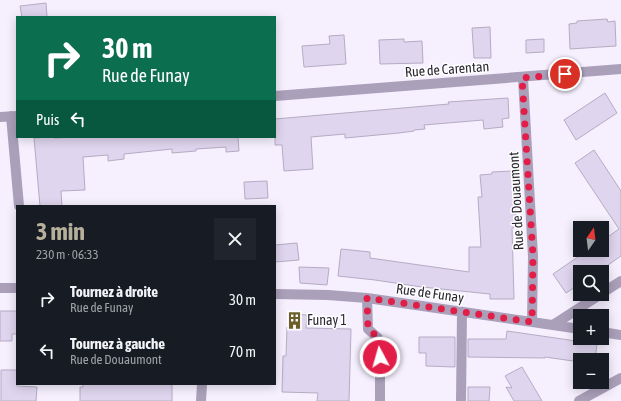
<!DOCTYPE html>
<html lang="fr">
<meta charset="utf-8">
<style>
body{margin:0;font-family:"Asap Condensed",sans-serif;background:#20242c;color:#f1f3f6;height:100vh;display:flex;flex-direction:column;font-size:15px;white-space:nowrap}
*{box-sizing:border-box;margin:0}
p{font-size:13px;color:#9ea1a6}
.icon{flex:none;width:22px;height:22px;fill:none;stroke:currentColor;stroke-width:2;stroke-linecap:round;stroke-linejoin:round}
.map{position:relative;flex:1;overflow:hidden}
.side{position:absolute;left:16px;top:205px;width:260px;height:180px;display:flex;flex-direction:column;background:#171b24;border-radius:0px;box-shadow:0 2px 10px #0003}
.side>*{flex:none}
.hud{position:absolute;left:16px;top:16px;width:260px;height:122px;border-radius:0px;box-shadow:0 2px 10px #0003;background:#0b6e4f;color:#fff;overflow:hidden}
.needle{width:26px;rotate:14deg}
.buttons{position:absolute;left:573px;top:221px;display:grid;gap:8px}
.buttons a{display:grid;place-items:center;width:36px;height:36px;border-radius:0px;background:#171b24;box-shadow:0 2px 10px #0003;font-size:20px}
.pin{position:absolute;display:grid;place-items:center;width:34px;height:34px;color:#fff;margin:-17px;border:2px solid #fff;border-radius:50%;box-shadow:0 1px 4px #0007}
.me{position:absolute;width:44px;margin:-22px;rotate:354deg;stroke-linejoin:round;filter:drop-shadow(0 0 3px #0008)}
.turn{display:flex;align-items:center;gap:14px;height:84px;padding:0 20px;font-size:18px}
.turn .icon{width:52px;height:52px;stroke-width:2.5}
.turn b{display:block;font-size:28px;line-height:34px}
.then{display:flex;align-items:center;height:38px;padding:0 20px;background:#0003;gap:8px;font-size:15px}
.round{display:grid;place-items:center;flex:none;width:42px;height:42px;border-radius:0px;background:#20242c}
.overview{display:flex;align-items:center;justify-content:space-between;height:68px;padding:0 20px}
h1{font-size:24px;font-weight:700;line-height:30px;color:#b6b09b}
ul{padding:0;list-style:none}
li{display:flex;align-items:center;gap:12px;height:52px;padding:0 20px}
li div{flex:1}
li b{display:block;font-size:15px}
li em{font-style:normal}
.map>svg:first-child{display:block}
.building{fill:#dfd5ee;stroke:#b5acc3}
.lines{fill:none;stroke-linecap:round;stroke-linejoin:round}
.minor{stroke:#aaa0ba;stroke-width:10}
.route{stroke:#e11d48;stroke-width:7;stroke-dasharray:0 12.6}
.labels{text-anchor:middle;stroke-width:3;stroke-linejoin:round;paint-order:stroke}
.street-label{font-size:14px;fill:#2c2932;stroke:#fff}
.poi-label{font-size:14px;fill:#2c2932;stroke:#fff;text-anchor:start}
</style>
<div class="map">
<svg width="621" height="401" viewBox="0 0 621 401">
<rect width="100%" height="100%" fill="#f5effe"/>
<!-- building -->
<path class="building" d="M46,3L47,17H22L20,6Z
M607,19L608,22L615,21L616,46L570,49L569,24L577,23V21Z
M490,27L491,58H474L472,28Z
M344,35L346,64L304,67L302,46L330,44L329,36Z
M404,39V42L422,41L423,63L380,64L379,40Z
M544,39V52L526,53V40Z
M605,93L617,113L576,140L564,120Z
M508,98L509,118L502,119L503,127L484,129L483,120L424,125L425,129L414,130V131L399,133L345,138V134L311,137L313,169L284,171L282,145H275V119L449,104L448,102Z
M51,137H54V138L78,137H238L239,151L226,152V147L196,149V151L172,153V149L124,154V159L108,161V155L83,157L85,190L61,191L62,206H40L34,138Z
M594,150L621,191V256L598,272H580V284L566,293L553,274L588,250H602V241L619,229L575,163Z
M513,171L517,227L512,228L514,299H490V294L422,287L375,280L338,276L341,249L370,252V258L469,272V247H481L478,197H482L480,175L492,174V172Z
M267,181L268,198L245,199L244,182Z
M297,243L299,260L275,262V245Z
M299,267L329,268L327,285L300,283Z
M0,311H17V334H12V341H0Z
M289,314L307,315L306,328L351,329L349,401H317L318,393L282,392L283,356H286L287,327H289Z
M507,331L597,344L595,360H580V362L545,357V358L468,357V339H506Z
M419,337H455V367L426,366V353H419Z
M522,367L542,401H514L506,387L512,388L505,376Z
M1,370H17V386L37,387L36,401H1Z
M83,384H172V401H80V387H83Z
M468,387H490L489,401H468Z"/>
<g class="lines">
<!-- minor -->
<path class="minor" d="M523,78L533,256L532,322
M275,96L621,69
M11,116L19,206
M0,117L17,116
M0,288H17
M602,293L621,281
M275,294L328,295L367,298L580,329
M367,298L368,329L378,338L380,344V401
M553,325L601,294
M602,332L621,335
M201,401L202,384
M461,401L462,312
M579,401L621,378"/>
</g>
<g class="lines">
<!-- route -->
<path class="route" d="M380,357V344L378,338L368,328L367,298L532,322L533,256L522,78L565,74"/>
</g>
<!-- icons -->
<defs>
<symbol id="building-bare" viewBox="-9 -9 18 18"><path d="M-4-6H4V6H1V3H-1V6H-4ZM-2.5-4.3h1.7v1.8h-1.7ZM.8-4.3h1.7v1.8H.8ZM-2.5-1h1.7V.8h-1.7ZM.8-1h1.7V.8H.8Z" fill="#6d5f2c" stroke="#fff" stroke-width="2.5" paint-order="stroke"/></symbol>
</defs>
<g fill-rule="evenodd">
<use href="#building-bare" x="282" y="308" width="25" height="25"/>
</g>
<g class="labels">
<!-- street labels -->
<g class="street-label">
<text transform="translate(447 69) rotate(-4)" y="5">Rue de Carentan</text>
<text transform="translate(516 201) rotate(-93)" y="5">Rue de Douaumont</text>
<text transform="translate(430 293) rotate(8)" y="5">Rue de Funay</text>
</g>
<!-- poi labels -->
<g class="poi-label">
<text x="307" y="325">Funay 1</text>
</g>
</g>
</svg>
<div class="buttons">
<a><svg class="needle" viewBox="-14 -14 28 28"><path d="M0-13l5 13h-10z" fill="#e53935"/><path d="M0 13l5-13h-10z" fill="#9ea1a6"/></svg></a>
<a><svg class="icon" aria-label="search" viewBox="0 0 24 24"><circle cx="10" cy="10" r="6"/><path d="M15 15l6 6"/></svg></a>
<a>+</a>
<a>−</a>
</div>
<div class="pin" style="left:565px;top:74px;background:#d93025"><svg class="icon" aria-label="arrive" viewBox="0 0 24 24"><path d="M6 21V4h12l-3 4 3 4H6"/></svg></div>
<svg class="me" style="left:380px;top:357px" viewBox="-20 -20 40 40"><circle r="17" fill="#e11d48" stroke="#fff" stroke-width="3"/><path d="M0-11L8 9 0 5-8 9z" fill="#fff"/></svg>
<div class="hud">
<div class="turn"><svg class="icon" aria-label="right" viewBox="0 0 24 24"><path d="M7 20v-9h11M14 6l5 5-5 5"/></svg><div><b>30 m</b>Rue de Funay</div></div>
<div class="then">Puis<svg class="icon" aria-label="left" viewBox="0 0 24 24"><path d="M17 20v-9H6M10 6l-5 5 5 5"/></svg></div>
</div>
<section class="side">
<div class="overview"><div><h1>3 min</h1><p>230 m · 06:33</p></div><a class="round"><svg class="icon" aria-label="close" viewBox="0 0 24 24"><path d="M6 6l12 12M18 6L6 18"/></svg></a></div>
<ul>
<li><svg class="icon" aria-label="right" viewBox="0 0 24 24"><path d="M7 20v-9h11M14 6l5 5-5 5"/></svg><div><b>Tournez à droite</b><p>Rue de Funay</p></div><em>30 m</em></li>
<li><svg class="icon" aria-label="left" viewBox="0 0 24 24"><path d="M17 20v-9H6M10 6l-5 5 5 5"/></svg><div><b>Tournez à gauche</b><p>Rue de Douaumont</p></div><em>70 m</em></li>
</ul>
</section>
</div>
